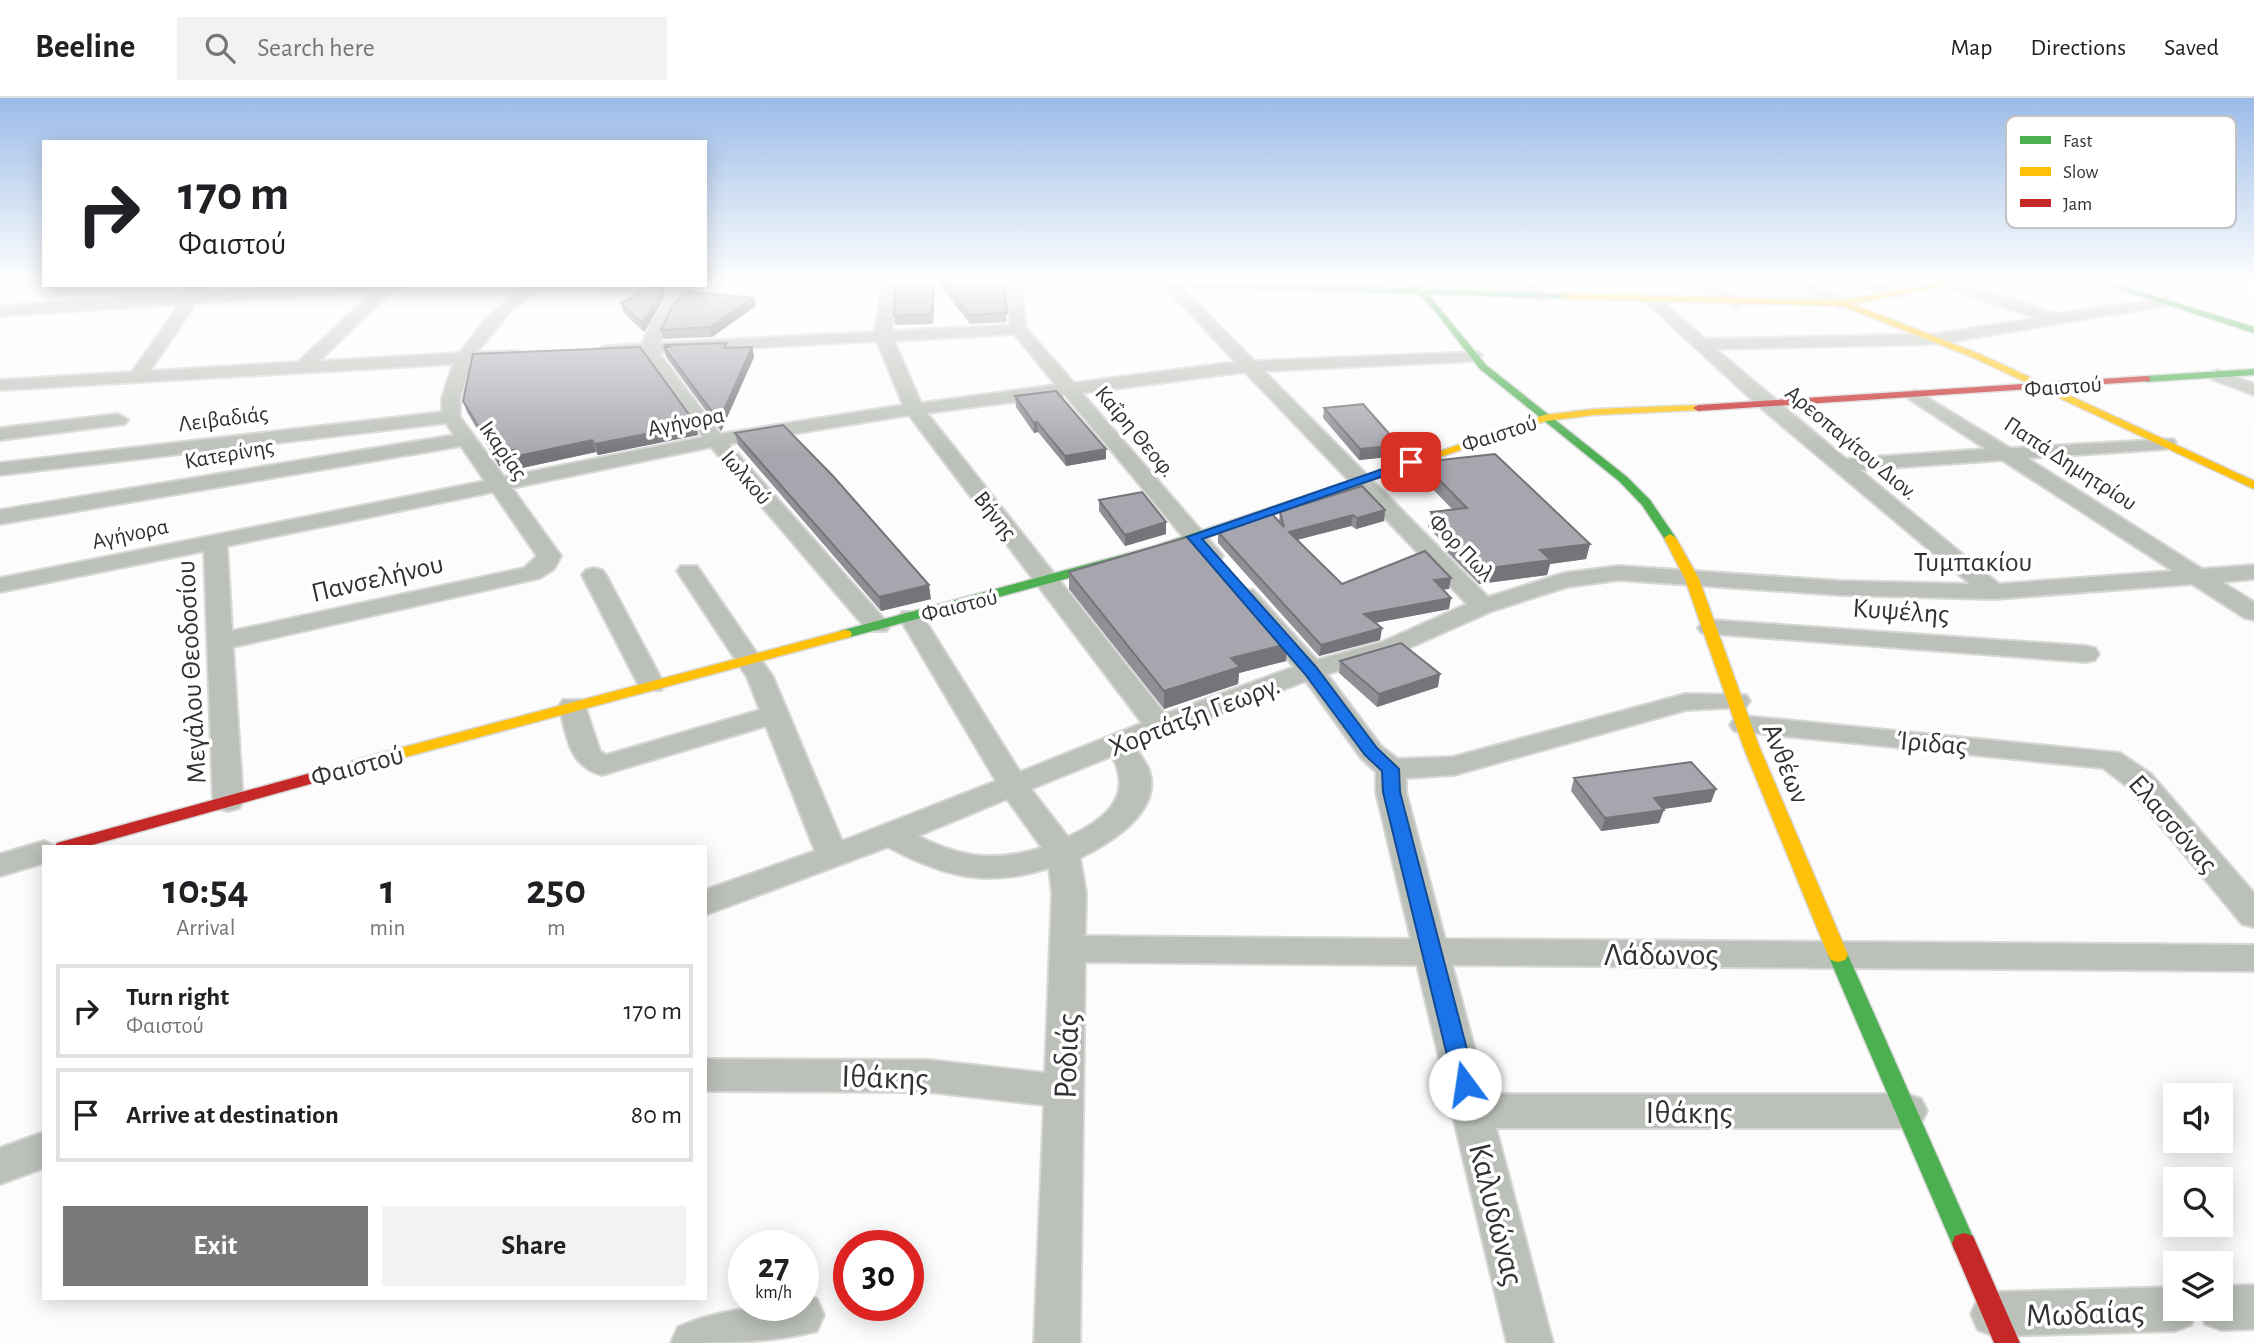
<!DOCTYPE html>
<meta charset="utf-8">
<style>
body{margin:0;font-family:"Alegreya Sans",sans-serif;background:#f2f2f2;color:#202124;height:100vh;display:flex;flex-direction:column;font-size:26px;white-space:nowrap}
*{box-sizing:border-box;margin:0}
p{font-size:23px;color:#757577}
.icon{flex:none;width:38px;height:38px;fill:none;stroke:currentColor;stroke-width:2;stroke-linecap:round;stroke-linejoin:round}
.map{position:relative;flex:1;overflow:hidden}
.panel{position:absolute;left:42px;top:747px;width:665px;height:455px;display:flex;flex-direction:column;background:#fff;border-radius:0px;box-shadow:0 4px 18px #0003}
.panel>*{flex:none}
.hud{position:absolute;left:42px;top:42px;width:665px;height:147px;border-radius:0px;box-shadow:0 4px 18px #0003;background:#fff;color:#202124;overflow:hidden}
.tools{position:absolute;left:2163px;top:985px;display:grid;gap:14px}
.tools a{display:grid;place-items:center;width:70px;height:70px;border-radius:0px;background:#fff;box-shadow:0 4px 18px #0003;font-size:35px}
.speed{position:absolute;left:728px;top:1132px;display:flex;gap:14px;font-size:35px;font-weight:700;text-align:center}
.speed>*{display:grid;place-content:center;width:91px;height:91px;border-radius:50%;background:#fff;box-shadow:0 4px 18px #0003;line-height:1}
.speed small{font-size:18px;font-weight:400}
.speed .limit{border:10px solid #d22;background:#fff;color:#111}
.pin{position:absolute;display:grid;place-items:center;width:60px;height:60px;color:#fff;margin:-30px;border-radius:14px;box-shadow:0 4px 10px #0006}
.me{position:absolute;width:77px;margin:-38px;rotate:346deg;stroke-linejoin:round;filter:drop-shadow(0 0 5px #0008)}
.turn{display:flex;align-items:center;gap:24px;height:147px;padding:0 21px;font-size:32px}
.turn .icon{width:91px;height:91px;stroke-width:2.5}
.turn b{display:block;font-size:49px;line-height:60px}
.eta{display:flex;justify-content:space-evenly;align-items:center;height:119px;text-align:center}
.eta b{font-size:42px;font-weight:700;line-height:49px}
.primary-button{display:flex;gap:14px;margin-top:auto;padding:14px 21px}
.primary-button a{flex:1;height:80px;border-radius:0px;background:#79787b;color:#fff;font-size:28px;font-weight:700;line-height:80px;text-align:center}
.primary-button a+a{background:#f2f2f2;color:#202124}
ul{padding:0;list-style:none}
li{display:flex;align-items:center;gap:21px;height:94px;margin:0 14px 10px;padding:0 7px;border:4px solid #e0e0e0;border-radius:0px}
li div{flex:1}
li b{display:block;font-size:26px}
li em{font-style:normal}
header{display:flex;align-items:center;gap:42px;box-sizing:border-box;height:98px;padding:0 35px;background:#fff;border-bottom:2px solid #e0e0e0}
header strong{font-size:33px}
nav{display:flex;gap:38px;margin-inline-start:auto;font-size:24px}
.search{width:490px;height:63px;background:#f2f2f2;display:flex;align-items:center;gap:18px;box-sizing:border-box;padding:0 24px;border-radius:0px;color:#757577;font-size:26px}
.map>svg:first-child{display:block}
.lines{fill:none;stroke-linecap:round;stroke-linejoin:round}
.street-casing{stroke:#d8d7d8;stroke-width:4}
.fast-casing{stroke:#d8d7d8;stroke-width:3}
.slow-casing{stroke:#d8d7d8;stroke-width:3}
.jam-casing{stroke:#d8d7d8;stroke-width:3}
.street{fill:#bbc0b8;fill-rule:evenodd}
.fast{fill:#4caf50;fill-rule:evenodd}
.slow{fill:#ffc107;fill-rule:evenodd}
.jam{fill:#c62828;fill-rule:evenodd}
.wall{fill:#908f96}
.shaded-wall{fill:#75747a}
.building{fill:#a7a6ae;stroke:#75747a;stroke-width:2}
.route{fill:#1a73e8;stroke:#114b97;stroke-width:2}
.labels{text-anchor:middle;stroke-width:7;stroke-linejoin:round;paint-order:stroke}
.far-street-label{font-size:23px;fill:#323136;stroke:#fff}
.street-label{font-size:28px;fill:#323136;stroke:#fff}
.near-street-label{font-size:33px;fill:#323136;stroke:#fff}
.key{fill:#fff;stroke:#c2c1c3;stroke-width:2}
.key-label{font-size:19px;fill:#323136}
</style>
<header>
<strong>Beeline</strong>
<div class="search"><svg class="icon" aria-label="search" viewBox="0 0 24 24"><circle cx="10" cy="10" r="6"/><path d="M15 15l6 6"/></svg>Search here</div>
<nav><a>Map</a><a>Directions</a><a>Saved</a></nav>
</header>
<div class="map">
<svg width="2254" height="1245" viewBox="0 0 2254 1245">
<rect width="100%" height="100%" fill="#fcfcfc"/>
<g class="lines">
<defs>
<path id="street" d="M882,183H896L892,233L1010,227L1007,183H1021L1026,230L1074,285L1236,264L1164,188L1163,183H1175L1254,263L1479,254L1482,258L1473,263L1264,273L1488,499L1564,475L1619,468L1841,483L1970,486L1762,311L1645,203V197H1655L1705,241L1937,236L2036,220L1944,189V183H1955L2056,216L2168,200V206L2163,208L1937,246L1716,251L1846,361L1986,351L1909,301L1906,297L1915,292L2010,350L2173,341L2176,345L2166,351L2027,360L2202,471L2254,467V481L2222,484L2254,504V522L2245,520L2192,486L1994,501L1841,497L1619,482L1567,489L1492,513L1400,554L1327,576L1381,648L1398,661L1453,659L1685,596L1746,597L1750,603L1746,609L1686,612L1454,677L1406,680V694L1445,841L2254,847V873L1452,867L1487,996H1907L1921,1001L1927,1013L1921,1025L1907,1030H1496L1553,1245H1507L1417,867L1085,864L1080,1245H1034L1044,1007L929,994L705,993V961L929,962L1045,975L1052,795L1049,770C986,790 945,779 888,749L705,817V792L815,753L766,628L602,677C568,668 567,638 559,608L563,602H583L600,653L606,657L760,612L747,579L677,473L681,468H697L773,579L842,743L996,683L899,519L902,514H920L1020,674L1142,625L909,317L729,346L886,523L890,528L886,533H868L711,349L512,390L561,458L554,471L540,480L233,549L243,703L239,710L228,713L217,710L213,703L204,453L0,494V480L485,383L461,348L0,426V412L454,337L446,325L0,377V365L442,314V300L453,266L0,292V282L132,274L180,206L0,218V208L187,196L193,187H205L203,195L325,187H406L393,192L319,263L460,255L483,224L524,187H697L672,216L659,245L875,234ZM540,190L671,196L651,225L642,246L605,248L596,253L605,258L643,256L703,339L504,379L460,319V300L471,265L518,261L521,257L518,253L477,254L509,215ZM374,193L298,264L150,273L196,205ZM1014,236L1056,287L921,305L894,243ZM877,243L903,307L720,336L659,255ZM1245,274L1467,506L1382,544L1317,562L1253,492H1235L1232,497L1235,502L1294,569L1165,616L927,315L1065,297L1203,463H1219L1223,458L1219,453L1082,295ZM2002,362L2173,473L1999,486L1860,372ZM493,394L537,458L524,470L232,533L227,448ZM1306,583L1361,660L1376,674V694L1411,841L1085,838L1086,795L1080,760C1110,745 1163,714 1149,672C1146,664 1139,656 1135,648ZM1112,658C1134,700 1104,722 1068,739L1031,691ZM1007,701L1042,750C993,764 962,760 918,738Z
M1513,183H1530L1550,198L1547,201H1537Z
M1690,183H1708L1745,204L1737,209L1732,207Z
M1790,183H1809L1849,205L1841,210L1835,208Z
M1854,183H1875L1903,196L1900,199H1890Z
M2217,272L2254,286V297L2211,281L2208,277Z
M118,316L128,322L125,326L0,342V330Z
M594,470L602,472L606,477L664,586L661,592H641L638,586L582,477L586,472Z
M1711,522L2086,548L2095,550L2099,556L2095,562L2086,564L1702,535L1698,530L1702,525Z
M1744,618L2120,655L2151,676L2254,795V829L2242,826L2129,690L2103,670L1734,633L1730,627L1734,621Z
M44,743L57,749H44V765L0,778V756Z
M44,1034V1070L0,1086V1050Z
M2254,1187V1231L2221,1232L2205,1226L2199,1211H2221V1188Z
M2175,1189V1211H2198L2191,1227L2175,1233L1994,1238L1978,1232L1971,1216L1978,1200L1994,1194Z
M803,1195L817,1201L824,1217L817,1233C771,1245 720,1245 671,1245L678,1229C719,1211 759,1208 803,1208Z"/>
<path id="fast" d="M1119,183L1412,190L1406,183H1415L1422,191L1570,196V200L1567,201L1428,196L1486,267L1627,379L1650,402L1676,440L1674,443H1666L1642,407L1619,383L1480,271L1435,213L1418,196L1123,186Z
M2094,183H2107L2254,229V235Z
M2254,271V277L2146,284L2141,281L2146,278Z
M1386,371L1390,372V376L1165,454L850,539L845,540L838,536L840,533L1155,448Z
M1838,850L1845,852L1848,857L1976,1146L1973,1154L1964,1157L1955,1154L1952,1146L1828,857L1831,852Z"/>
<path id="slow" d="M1952,183H1970L1852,206L1980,256L2254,383V391L1974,260L1842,208L1567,201L1563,198L1567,195L1841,202Z
M1698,307L1703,310L1702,312L1594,317L1546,323L1390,376H1382L1380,374L1544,317L1594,311Z
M1670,436L1676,440L1699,481L1759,648L1848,857L1845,862L1838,864L1831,862L1828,857L1743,648L1685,481L1664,440Z
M845,532L850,533L852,536L850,539L365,670L357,665L359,661Z"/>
<path id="jam" d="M2146,278L2150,279V283L1698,313L1693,310L1698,307Z
M365,660L373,665L371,669L85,749H54L57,745Z
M1964,1135L1973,1138L2020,1245H1994L1952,1146L1955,1138Z"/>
</defs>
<!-- street casing -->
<use href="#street" class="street-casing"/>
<!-- fast casing -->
<use href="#fast" class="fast-casing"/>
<!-- slow casing -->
<use href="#slow" class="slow-casing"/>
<!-- jam casing -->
<use href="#jam" class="jam-casing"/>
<!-- street -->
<use href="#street" class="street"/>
<!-- fast -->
<use href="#fast" class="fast"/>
<!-- slow -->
<use href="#slow" class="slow"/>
<!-- jam -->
<use href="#jam" class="jam"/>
</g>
<!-- wall -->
<path class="wall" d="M896,183H935L933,226L895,227L894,218Z
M941,183H1004L1007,224L970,226L941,189Z
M665,199L644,234L623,214L621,205Z
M754,200L756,208L712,239L663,241L661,232Z
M666,247L728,250L752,249L754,259L721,333L666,259L664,249H666Z
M1015,298L1106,361L1066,368L1038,334L1034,335L1016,309Z
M463,303L698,337L598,357L596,354L522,370L519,364L499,368L467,314Z
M1324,310L1399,347L1398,358L1359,362L1323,320Z
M735,335L931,501L881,513L738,347Z
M1422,364L1590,446L1586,461L1550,466L1547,477L1479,486L1447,454L1448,450L1428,429L1431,414L1452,411L1420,378Z
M1099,402L1166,424V436L1125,448L1099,413Z
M1385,412L1384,423L1356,431L1351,428L1297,442L1342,486L1449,491H1443L1449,511L1375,525L1382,530L1380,542L1319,558L1218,445V434L1279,424L1280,414Z
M1069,474L1287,546L1286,563L1239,575L1238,586L1164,611L1069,491Z
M1340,563L1438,589L1377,609L1339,575Z
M1574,680L1716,691L1711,704L1663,711L1659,725L1601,733L1571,693Z"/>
<!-- shaded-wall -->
<path class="shaded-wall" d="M934,183H935L933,226L932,216Z
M664,191L665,199L644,234L642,225Z
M754,200L756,208L712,239L710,229Z
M752,249L754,259L721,333L719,323Z
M1037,324L1038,334L1034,335V325Z
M696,326L698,337L598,357L595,346Z
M592,342L596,354L522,370L518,358Z
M1399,347L1398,358L1359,362L1360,351Z
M1106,351V361L1066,368L1065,358Z
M515,352L519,364L499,368L495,356Z
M1385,412L1384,423L1356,431L1357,420Z
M1353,417L1351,428L1288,444L1289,434Z
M1166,424V436L1125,448V437Z
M1590,446L1586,461L1550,466L1547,477L1479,486L1482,471L1540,452Z
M1451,480L1449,491L1432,493L1434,482Z
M929,487L931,501L881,513L879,499Z
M1451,500L1449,511L1363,527L1364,516Z
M1382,530L1380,542L1319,558L1321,547Z
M1287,546L1286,563L1239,575L1238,586L1164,611V593L1231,560Z
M1440,576L1438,589L1377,609L1379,596Z
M1716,691L1711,704L1650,713L1654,700Z
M1664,712L1659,725L1601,733L1605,720Z"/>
<!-- building -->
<path class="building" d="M896,183H934L932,216L894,218Z
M943,183H1004L1007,215L969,217Z
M650,189L664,191L642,225L621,205Z
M686,193L754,200L710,229L661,232L672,208Z
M727,245L724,250L752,249L719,323L664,249H669L666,247Z
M640,249L696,326L595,346L592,342L518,358L515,352L495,356L463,303L473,256Z
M1056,293L1106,351L1065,358L1037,324L1034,325L1015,298Z
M1363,306L1399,347L1360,351L1324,310Z
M783,327L833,378L929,487L879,499L735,335Z
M1495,356L1590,446L1540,452L1551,462L1482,471L1450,439L1453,438L1431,414L1467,410L1422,364Z
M1362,388L1385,412L1357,420L1353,417L1289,434L1342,486L1425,453L1451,480L1434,482L1451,500L1364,516L1382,530L1321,547L1218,434L1272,416L1284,429L1280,414Z
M1142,394L1166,424L1125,437L1099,402Z
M1194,437L1287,546L1231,560L1240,569L1164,593L1069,474Z
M1401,545L1440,576L1379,596L1340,563Z
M1691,664L1716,691L1654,700L1664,712L1605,720L1574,680Z"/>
<!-- sky -->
<linearGradient id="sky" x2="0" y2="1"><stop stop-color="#9bbbe8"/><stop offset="0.51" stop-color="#fefefe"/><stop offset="1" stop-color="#fefefe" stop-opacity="0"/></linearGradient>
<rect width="2254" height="357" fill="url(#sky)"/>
<!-- route -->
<path class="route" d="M1411,361L1415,362V367L1202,441L1316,569L1377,650L1399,671L1400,694L1476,986L1473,993L1465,996L1457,993L1454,986L1383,694L1382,673L1365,657L1305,576L1187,439Z"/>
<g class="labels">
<!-- far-street labels -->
<g class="far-street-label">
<text transform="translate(2063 288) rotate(-4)" y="8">Φαιστού</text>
<text transform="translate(223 320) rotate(-7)" y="8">Λειβαδιάς</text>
<text transform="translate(686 323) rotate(-11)" y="8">Αγήνορα</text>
<text transform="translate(1136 333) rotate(50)" y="8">Καΐρη Θεοφ.</text>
<text transform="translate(1499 335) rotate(-18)" y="8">Φαιστού</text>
<text transform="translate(1852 344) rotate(40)" y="8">Αρεοπαγίτου Διον.</text>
<text transform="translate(504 352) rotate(55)" y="8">Ικαρίας</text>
<text transform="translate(229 355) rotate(-10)" y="8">Κατερίνης</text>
<text transform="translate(2071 365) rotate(33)" y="8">Παπά Δημητρίου</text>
<text transform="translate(747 379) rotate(49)" y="8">Ιωλκού</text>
<text transform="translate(996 417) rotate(52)" y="8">Βήνης</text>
<text transform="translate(130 435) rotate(-12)" y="8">Αγήνορα</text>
<text transform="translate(1462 449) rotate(46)" y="8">Φορ Πωλ</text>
<text transform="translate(959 507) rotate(-14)" y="8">Φαιστού</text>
</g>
<!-- street labels -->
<g class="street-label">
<text x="1973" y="473">Τυμπακίου</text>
<text transform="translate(377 479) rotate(-13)" y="10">Πανσελήνου</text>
<text transform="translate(1901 512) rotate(4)" y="10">Κυψέλης</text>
<text transform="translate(190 574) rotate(-93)" y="10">Μεγάλου Θεοδοσίου</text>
<text transform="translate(1194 617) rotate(-21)" y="10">Χορτάτζη Γεωργ.</text>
<text transform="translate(1932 644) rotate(5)" y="10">Ίριδας</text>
<text transform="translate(1787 665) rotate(68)" y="10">Ανθέων</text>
<text transform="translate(357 667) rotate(-15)" y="10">Φαιστού</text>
<text transform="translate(2174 725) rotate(49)" y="10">Ελασσόνας</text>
</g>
<!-- near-street labels -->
<g class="near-street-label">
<text x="1661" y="867">Λάδωνος</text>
<text transform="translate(1065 958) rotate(-88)" y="12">Ροδιάς</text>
<text transform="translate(885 978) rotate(2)" y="12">Ιθάκης</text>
<text x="1689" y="1025">Ιθάκης</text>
<text transform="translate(1498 1116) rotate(76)" y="12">Καλυδώνας</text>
<text transform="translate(2085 1214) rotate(-2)" y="12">Μωδαίας</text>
</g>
</g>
<!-- legend -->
<rect x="2006" y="18" width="230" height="112" rx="10" class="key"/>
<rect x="2020" y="38" width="31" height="8" fill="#4caf50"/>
<rect x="2020" y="69" width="31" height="9" fill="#ffc107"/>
<rect x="2020" y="101" width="31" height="8" fill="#c62828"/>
<g class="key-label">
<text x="2063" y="49">Fast</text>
<text x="2063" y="80">Slow</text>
<text x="2063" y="112">Jam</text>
</g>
</svg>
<div class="tools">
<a><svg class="icon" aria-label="sound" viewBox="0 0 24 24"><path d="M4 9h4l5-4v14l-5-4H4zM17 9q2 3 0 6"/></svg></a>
<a><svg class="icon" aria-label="search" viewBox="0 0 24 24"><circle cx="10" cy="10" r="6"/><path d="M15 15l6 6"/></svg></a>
<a><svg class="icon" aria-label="layers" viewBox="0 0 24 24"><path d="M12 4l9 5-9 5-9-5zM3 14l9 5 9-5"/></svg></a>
</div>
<div class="speed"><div>27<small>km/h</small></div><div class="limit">30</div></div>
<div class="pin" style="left:1411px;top:364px;background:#d93025"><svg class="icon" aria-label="arrive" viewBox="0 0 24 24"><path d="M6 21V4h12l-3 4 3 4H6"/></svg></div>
<svg class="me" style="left:1465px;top:986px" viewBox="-20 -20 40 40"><circle r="19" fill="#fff"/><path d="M0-13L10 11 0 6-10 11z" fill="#1a73e8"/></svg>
<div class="hud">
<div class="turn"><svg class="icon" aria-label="right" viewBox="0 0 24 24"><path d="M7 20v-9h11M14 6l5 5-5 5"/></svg><div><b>170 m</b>Φαιστού</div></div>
</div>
<section class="panel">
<div class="eta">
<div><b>10:54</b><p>Arrival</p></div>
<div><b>1</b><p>min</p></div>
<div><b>250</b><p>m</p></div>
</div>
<ul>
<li><svg class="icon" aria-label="right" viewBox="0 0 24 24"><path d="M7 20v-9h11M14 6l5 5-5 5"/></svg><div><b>Turn right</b><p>Φαιστού</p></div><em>170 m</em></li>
<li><svg class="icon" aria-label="arrive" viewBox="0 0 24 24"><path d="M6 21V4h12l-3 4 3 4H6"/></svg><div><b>Arrive at destination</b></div><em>80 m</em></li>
</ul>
<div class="primary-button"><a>Exit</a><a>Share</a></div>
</section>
</div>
